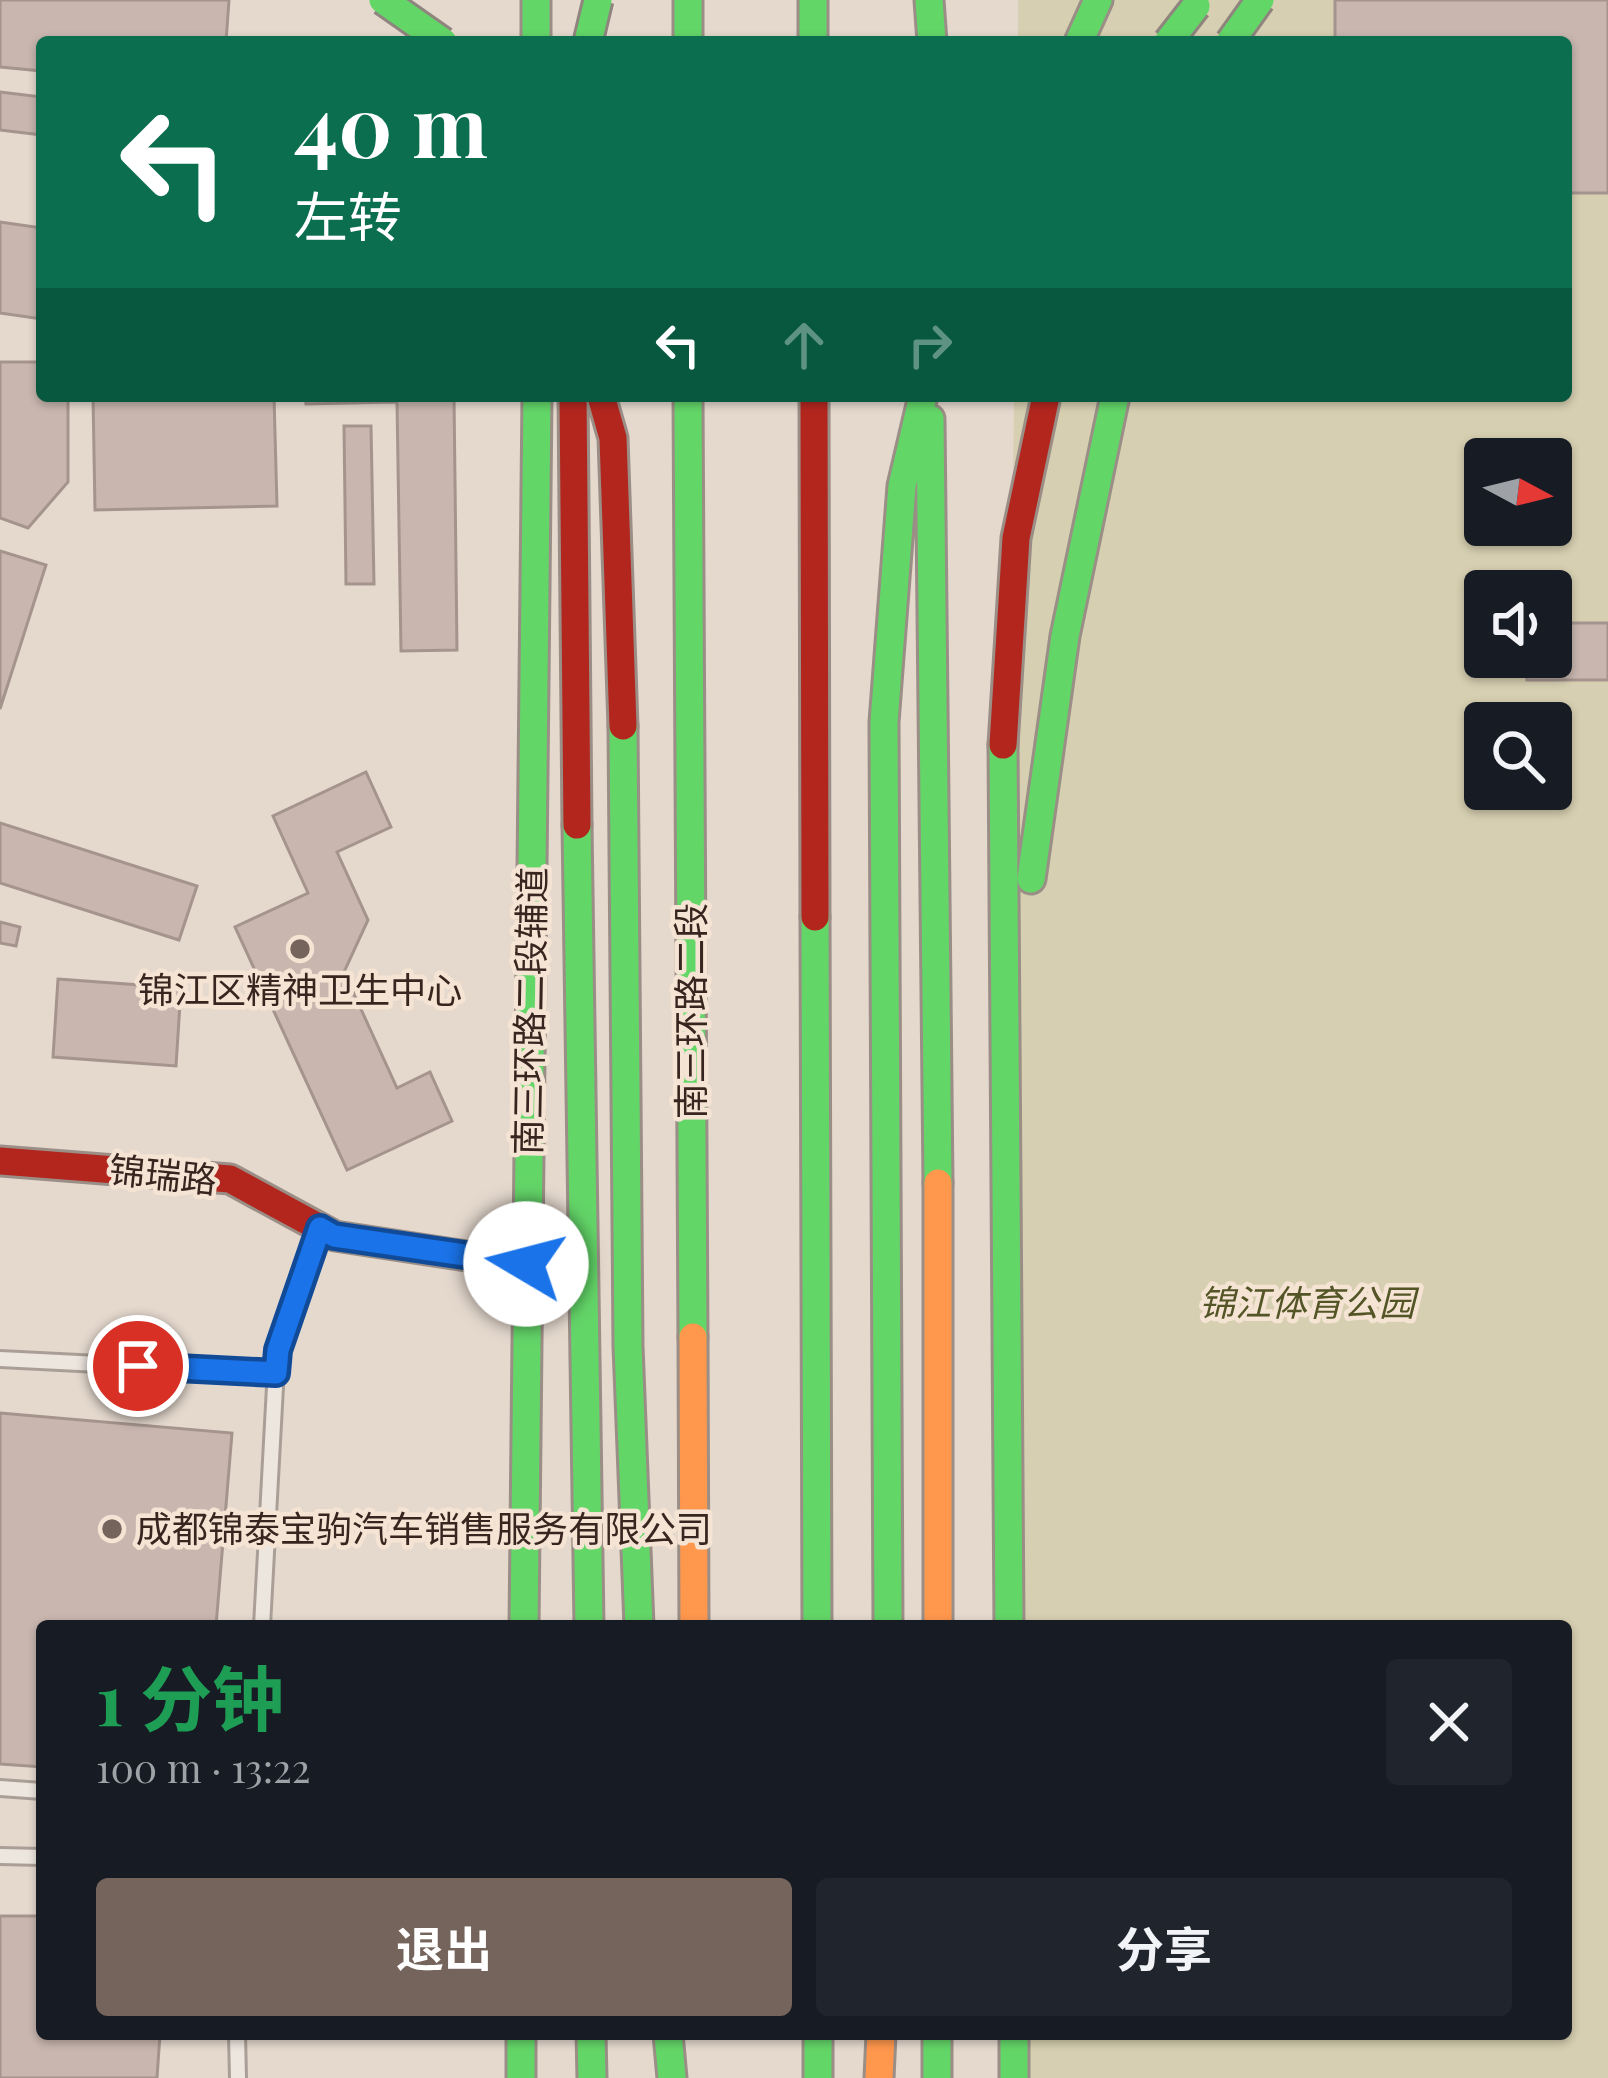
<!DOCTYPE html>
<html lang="zh">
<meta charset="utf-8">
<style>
body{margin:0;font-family:"Playfair Display","Noto Sans SC",serif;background:#20242c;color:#f1f3f6;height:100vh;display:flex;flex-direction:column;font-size:45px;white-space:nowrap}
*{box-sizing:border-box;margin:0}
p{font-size:39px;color:#9ea1a6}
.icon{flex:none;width:66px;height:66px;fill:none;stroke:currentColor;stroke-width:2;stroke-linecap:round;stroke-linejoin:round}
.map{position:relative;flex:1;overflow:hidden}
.side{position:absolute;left:36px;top:1620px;width:1536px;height:420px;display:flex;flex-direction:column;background:#171b24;border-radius:12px;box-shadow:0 3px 9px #0004}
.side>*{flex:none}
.top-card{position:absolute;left:36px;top:36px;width:1536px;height:366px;border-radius:12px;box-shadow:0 3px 9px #0004;background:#0b6e4f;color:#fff;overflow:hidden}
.needle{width:78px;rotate:97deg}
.controls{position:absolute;left:1464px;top:438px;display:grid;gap:24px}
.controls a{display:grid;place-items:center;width:108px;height:108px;border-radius:12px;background:#171b24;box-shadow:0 3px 9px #0004;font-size:60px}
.pin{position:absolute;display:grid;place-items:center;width:102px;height:102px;color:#fff;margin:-51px;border:6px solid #fff;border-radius:50%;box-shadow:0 3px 12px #0007}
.me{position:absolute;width:132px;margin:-66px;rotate:278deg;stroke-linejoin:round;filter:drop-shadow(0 0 9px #0008)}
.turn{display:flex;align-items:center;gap:42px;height:252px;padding:0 60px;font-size:54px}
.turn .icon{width:156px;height:156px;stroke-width:2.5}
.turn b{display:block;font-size:84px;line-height:102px}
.lanes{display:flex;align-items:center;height:114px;padding:0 60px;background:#0003;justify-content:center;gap:60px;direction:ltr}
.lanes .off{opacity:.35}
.round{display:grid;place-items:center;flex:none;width:126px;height:126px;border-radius:12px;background:#20242c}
.headline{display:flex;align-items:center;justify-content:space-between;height:204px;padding:0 60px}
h1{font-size:72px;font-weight:700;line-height:90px;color:#1e9e55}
.button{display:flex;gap:24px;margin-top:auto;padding:24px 60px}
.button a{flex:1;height:138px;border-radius:12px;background:#75645c;color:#fff;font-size:48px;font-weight:700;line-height:138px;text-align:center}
.button a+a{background:#20242c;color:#f1f3f6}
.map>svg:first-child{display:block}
.green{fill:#d7cfb1;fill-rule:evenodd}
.building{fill:#c8b6af;stroke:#a5948d;stroke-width:3}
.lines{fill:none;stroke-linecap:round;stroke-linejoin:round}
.lane-casing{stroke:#aa9f97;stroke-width:20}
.fast-casing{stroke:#9a8e86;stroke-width:33}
.slow-casing{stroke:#9a8e86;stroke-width:33}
.jam-casing{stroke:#9a8e86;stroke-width:33}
.lane{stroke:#ede6df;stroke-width:14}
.fast{stroke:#63d668;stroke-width:27}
.slow{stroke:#ff974d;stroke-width:27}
.jam{stroke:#b3261e;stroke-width:27}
.fast-bridge-casing{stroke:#8f847e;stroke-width:33;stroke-linecap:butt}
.fast-bridge{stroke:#63d668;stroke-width:27}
.route-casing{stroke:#114b97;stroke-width:30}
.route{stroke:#1a73e8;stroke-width:21}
.poi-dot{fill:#75645c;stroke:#f5e4d4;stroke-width:4.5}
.labels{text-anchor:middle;stroke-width:9;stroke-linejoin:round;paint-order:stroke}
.poi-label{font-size:36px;fill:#38251f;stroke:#f5e4d4}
.street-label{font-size:36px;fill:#38251f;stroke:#f5e4d4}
.park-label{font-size:36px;font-style:italic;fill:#535526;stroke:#f5e4d4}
</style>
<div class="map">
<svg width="1608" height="2078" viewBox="0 0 1608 2078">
<rect width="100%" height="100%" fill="#e5d9ce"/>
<!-- green -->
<path class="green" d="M1018,0H1608V2078H998L999,2034H1566V1626H1002L1014,396H1566V42H1018ZM1485,459H1551V525H1485ZM1485,591H1551V657H1485ZM1485,723H1551V789H1485Z"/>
<!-- building -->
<path class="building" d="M0,0H229L226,42H42V71L0,67Z
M1335,0H1608V193H1566V42H1335Z
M0,92L42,97V135L0,130Z
M0,222L42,228V319L0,313Z
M0,362H42V396H68V482L28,528L0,518Z
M93,396H274L277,506L95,510Z
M305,396H454L457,650L401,651L397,402L306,404Z
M344,426H371L374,584H346Z
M0,551L46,565L0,709Z
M1551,623H1608V680H1527V657H1551Z
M366,772L391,827L337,852L368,920L344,972L397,1088L430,1072L452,1121L347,1170L235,927L308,893L273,816Z
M0,823L197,886L179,940L0,883Z
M0,922L20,927L16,946L0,943Z
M58,979L181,988L176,1066L53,1057Z
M0,1413L232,1433L216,1626H42V1767L0,1764Z
M0,1916H42V2034H160L157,2078H0Z"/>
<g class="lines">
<defs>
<path id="lane" d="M0,1359L276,1373
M262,1626L277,1350L318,1233
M0,1788L42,1791
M0,1856L42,1857
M237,2034L238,2078"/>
<path id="fast" d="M536,0V42
M688,0V42
M813,0V42
M929,0L932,42
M1079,42L1098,0
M688,396L693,1337
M930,419L938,1183
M623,726L628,1346L639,1626
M1003,745L1009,1626
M577,825L589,1626
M1031,879L1065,636L1115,396
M815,917L817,1626
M524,1626L537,396
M888,1626L884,722L902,486L923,396
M521,2034V2078
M591,2034L592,2078
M668,2034L672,2078
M818,2034V2078
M937,2034V2078
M1014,2034V2078"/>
<path id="slow" d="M938,1183V1626
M693,1337L694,1626
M879,2078L881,2034"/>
<path id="jam" d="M573,396L577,825
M601,396L613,438L623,726
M814,396L815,917
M1003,745L1016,538L1046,396
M0,1161L230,1179L335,1236L526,1265"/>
</defs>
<!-- lane casing -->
<use href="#lane" class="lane-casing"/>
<!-- fast casing -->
<use href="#fast" class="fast-casing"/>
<!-- slow casing -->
<use href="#slow" class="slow-casing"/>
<!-- jam casing -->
<use href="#jam" class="jam-casing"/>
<!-- lane -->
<use href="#lane" class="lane"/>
<!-- fast -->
<use href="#fast" class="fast"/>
<!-- slow -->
<use href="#slow" class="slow"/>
<!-- jam -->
<use href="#jam" class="jam"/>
<defs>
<path id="fast-bridge" d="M383,0L443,42
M588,42L598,0
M1168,42L1196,6
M1230,42L1260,0"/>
</defs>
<!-- fast-bridge casing -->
<use href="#fast-bridge" class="fast-bridge-casing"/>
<!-- fast-bridge -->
<use href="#fast-bridge" class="fast-bridge"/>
</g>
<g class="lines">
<defs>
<path id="route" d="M138,1366L276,1373L278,1350L320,1228L334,1236L526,1264"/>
</defs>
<!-- route casing -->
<use href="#route" class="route-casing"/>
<!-- route -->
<use href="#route" class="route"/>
</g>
<!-- markers -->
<g class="poi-dot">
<circle cx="300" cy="949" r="12"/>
<circle cx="112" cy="1529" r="12"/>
</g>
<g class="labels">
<!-- poi labels -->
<g class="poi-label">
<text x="300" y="1003">锦江区精神卫生中心</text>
<text x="136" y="1542" text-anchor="start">成都锦泰宝驹汽车销售服务有限公司</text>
</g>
<!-- street labels -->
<g class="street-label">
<text transform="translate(530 1011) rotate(-89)" y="13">南三环路二段辅道</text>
<text transform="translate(691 1011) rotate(-90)" y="13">南三环路二段</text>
<text transform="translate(163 1175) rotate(6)" y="13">锦瑞路</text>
</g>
<!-- park labels -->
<g class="park-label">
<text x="1307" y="1316">锦江体育公园</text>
</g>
</g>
</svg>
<div class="controls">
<a><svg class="needle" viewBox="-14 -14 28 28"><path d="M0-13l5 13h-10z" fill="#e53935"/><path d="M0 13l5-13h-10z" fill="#9ea1a6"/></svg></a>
<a><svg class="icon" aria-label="sound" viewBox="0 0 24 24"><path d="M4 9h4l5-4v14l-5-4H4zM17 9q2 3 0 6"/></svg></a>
<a><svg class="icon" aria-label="search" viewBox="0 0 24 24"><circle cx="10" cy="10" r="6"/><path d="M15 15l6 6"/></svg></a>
</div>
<div class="pin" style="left:138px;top:1366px;background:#d93025"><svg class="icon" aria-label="arrive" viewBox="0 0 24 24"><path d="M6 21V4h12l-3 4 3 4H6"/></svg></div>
<svg class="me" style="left:526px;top:1264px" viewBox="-20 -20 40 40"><circle r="19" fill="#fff"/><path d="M0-13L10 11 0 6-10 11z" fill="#1a73e8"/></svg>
<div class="top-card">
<div class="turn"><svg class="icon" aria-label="left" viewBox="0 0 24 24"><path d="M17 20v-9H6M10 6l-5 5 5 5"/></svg><div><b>40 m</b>左转</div></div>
<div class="lanes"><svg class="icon" aria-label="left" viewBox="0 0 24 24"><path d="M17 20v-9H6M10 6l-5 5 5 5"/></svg><svg class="icon off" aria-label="ahead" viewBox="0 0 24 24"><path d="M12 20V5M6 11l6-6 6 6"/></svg><svg class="icon off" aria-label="right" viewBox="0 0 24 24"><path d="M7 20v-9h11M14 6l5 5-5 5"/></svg></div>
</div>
<section class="side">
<div class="headline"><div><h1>1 分钟</h1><p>100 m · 13:22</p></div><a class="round"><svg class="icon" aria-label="close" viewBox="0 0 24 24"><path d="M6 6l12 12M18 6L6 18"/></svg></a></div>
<div class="button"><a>退出</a><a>分享</a></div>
</section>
</div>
